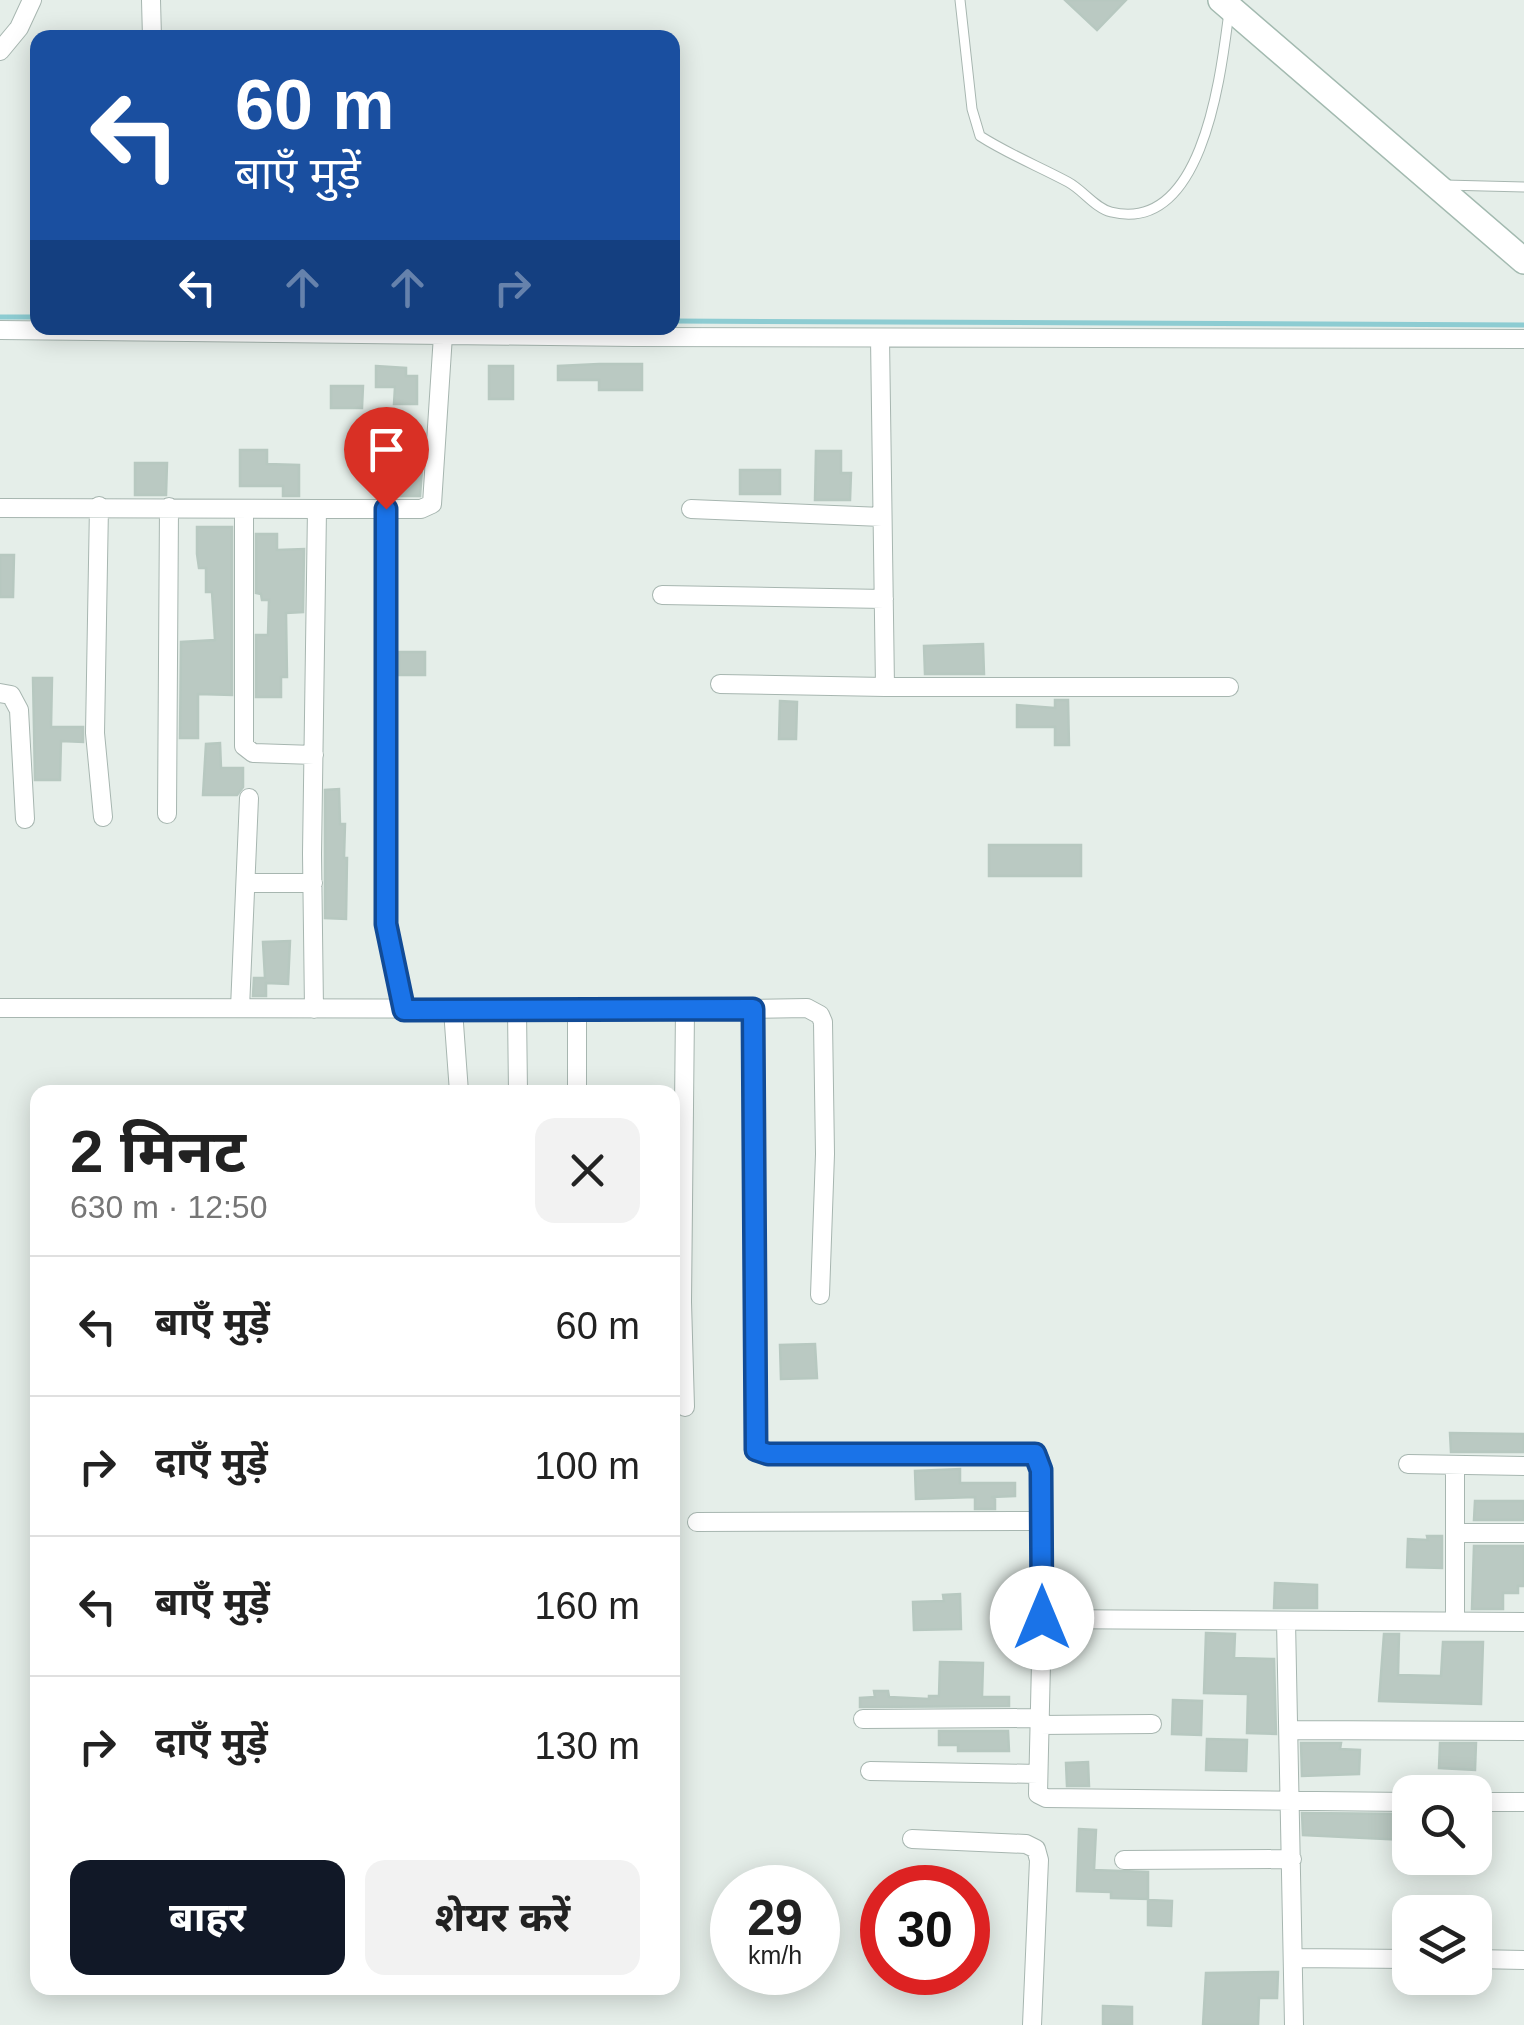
<!DOCTYPE html>
<html lang="hi">
<meta charset="utf-8">
<style>
body{margin:0;font-family:Helvetica,"Noto Sans Devanagari",sans-serif;background:#f2f2f2;color:#222;height:100vh;display:flex;flex-direction:column;font-size:38px;white-space:nowrap}
*{box-sizing:border-box;margin:0}
p{font-size:32px;color:#767676}
.icon{flex:none;width:55px;height:55px;fill:none;stroke:currentColor;stroke-width:2;stroke-linecap:round;stroke-linejoin:round}
.map{position:relative;flex:1;overflow:hidden}
.details{position:absolute;left:30px;top:1085px;width:650px;height:910px;display:flex;flex-direction:column;background:#fff;border-radius:20px;box-shadow:0 5px 25px #0003}
.details>*{flex:none}
.banner{position:absolute;left:30px;top:30px;width:650px;height:305px;border-radius:20px;box-shadow:0 5px 25px #0003;background:#1a4fa0;color:#fff;overflow:hidden}
.tools{position:absolute;left:1392px;top:1775px;display:grid;gap:20px}
.tools a{display:grid;place-items:center;width:100px;height:100px;border-radius:20px;background:#fff;box-shadow:0 5px 25px #0003;font-size:50px}
.speed{position:absolute;left:710px;top:1865px;display:flex;gap:20px;font-size:50px;font-weight:700;text-align:center}
.speed>*{display:grid;place-content:center;width:130px;height:130px;border-radius:50%;background:#fff;box-shadow:0 5px 25px #0003;line-height:1}
.speed small{font-size:25px;font-weight:400}
.speed .limit{border:15px solid #d22;background:#fff;color:#111}
.pin{position:absolute;display:grid;place-items:center;width:85px;height:85px;color:#fff;margin:-102px -42px;border-radius:50% 50% 50% 0;rotate:-45deg;box-shadow:0 0 10px #0007}
.pin .icon{rotate:45deg}
.me{position:absolute;width:110px;margin:-55px;rotate:0deg;stroke-linejoin:round;filter:drop-shadow(0 0 8px #0008)}
.turn{display:flex;align-items:center;gap:35px;height:210px;padding:0 40px;font-size:45px}
.turn .icon{width:130px;height:130px;stroke-width:2.5}
.turn b{display:block;font-size:70px;line-height:85px}
.lanes{display:flex;align-items:center;height:95px;padding:0 40px;background:#0003;justify-content:center;gap:50px;direction:ltr}
.lanes .off{opacity:.35}
.round{display:grid;place-items:center;flex:none;width:105px;height:105px;border-radius:20px;background:#f2f2f2}
.headline{display:flex;align-items:center;justify-content:space-between;height:170px;padding:0 40px}
h1{font-size:60px;font-weight:700;line-height:75px}
.action{display:flex;gap:20px;margin-top:auto;padding:20px 40px}
.action a{flex:1;height:115px;border-radius:20px;background:#111827;color:#fff;font-size:40px;font-weight:700;line-height:115px;text-align:center}
.action a+a{background:#f2f2f2;color:#222}
ul{padding:0;list-style:none}
li{display:flex;align-items:center;gap:30px;height:140px;padding:0 40px;border-top:2px solid #e0e0e0}
li div{flex:1}
li b{display:block;font-size:38px}
li em{font-style:normal}
.map>svg:first-child{display:block}
.lines{fill:none;stroke-linecap:round;stroke-linejoin:round}
.stream{stroke:#8dccd2;stroke-width:5}
.building{fill:#bac9c2;stroke:#b7c8c0;stroke-width:2.5}
.service-casing{stroke:#a7b6b0;stroke-width:11}
.minor-casing{stroke:#a7b6b0;stroke-width:20}
.secondary-casing{stroke:#a3bab0;stroke-width:28}
.service{stroke:#fff;stroke-width:9}
.minor{stroke:#fff;stroke-width:18}
.secondary{stroke:#fff;stroke-width:25}
.route-casing{stroke:#114b97;stroke-width:25}
.route{stroke:#1a73e8;stroke-width:18}
</style>
<div class="map">
<svg width="1524" height="2025" viewBox="0 0 1524 2025">
<rect width="100%" height="100%" fill="#e5eee9"/>
<g class="lines">
<!-- stream -->
<path class="stream" d="M0,317H38
M672,321L1524,325"/>
</g>
<!-- building -->
<path class="building" d="M1065,0H1126L1097,30Z
M599,364H642V390H599V380H558V366Z
M376,366L406,368V376H417V404H394L395,387H376Z
M489,366H513V399H489Z
M331,386H363L362,408H331Z
M240,450H267V464L299,465V496H283V486H240Z
M816,451H841V473H851L850,500H815Z
M135,463H167L166,495H135Z
M400,469H422L420,496H399Z
M740,470H780V494H740Z
M197,527H232V695L198,694V738H180L181,642L215,640L212,592H206V568H199L197,554Z
M256,534H277V550L304,549L303,612L286,613L287,677H281V697H256V635H268L269,600H262L261,594L256,593Z
M0,555H14L13,597H0Z
M983,644L984,674H925L924,646Z
M399,652H425V675H399Z
M33,678H52L51,727H83V742L61,741L60,780H35Z
M1055,700H1068L1069,745H1055V727H1017V705L1055,708Z
M780,701L797,702L796,739H779Z
M220,743L221,768H243V787L237,795H203L206,744Z
M339,789L340,824H345L344,858H347L346,919L325,918V790Z
M989,845H1081V876H989Z
M290,941L288,984L266,983V996H253L254,978H265L263,942Z
M815,1344L817,1378L781,1379L780,1345Z
M1450,1433L1524,1434V1452H1451Z
M960,1469V1483H1015V1496L991,1497L995,1498V1509H975V1497L916,1499L915,1471Z
M1475,1501H1524V1520H1474Z
M1427,1536H1442V1568L1407,1567L1408,1539L1428,1540Z
M1474,1546H1524V1586H1518V1593H1503V1609H1472Z
M1275,1583L1317,1585V1608H1274Z
M960,1594L961,1629L914,1630L913,1602L944,1601L943,1595Z
M1206,1633L1235,1634L1234,1658L1274,1659L1276,1734L1247,1733L1248,1694L1204,1693Z
M1384,1634H1399L1398,1675L1441,1676L1443,1642H1483L1481,1704L1379,1701Z
M940,1662L983,1663L982,1697H1009V1706L860,1707V1698L875,1697L874,1691H888L889,1697L929,1699V1696H939Z
M1173,1700L1202,1701L1201,1735L1172,1734Z
M939,1731H1008L1009,1751H958V1745H939Z
M1207,1739L1247,1740L1246,1771L1206,1770Z
M1301,1743H1341L1340,1749L1360,1750L1359,1774L1302,1776Z
M1440,1743H1476L1475,1770L1439,1768Z
M1088,1762L1089,1786H1067L1066,1763Z
M1302,1813L1406,1814L1405,1840L1303,1835Z
M1079,1829L1096,1830L1094,1870L1148,1872V1899L1111,1898V1892L1077,1891Z
M1148,1900L1172,1901L1171,1926L1148,1925Z
M1278,1972L1277,1998H1259L1258,2025H1203L1206,1973Z
M1103,2006L1132,2007V2025H1103Z"/>
<g class="lines">
<defs>
<path id="service" d="M960,0L972,109L980,136C1008,154 1038,166 1068,182C1083,190 1095,208 1111,212C1204,235 1221,72 1229,12
M1445,185L1524,187"/>
<path id="minor" d="M151,0L152,38
M0,51L19,28L32,0
M0,330L633,337L1524,339
M880,338L885,687H1229
M99,506L95,733L103,817
M0,508L317,509L312,854L314,1009
M244,509V746L253,753L314,755
M317,509H421L432,504L443,335
M387,509L386,924L404,1009
M691,509L882,517
M662,595L884,599
M720,684L885,687
M0,693L11,695L19,710L25,819
M167,814L169,507
M247,883H313
M0,1008L753,1009L757,1450L768,1454L1029,1452L1040,1460L1042,1619L1038,1794L1046,1798L1410,1802
M240,1008L249,798
M753,1009L807,1008L820,1015L823,1022L825,1154L820,1295
M453,1010L459,1092
M577,1010V1092
M517,1011L518,1092
M685,1407L682,1302L685,1010
M1408,1464L1524,1466
M1455,1465V1621
M697,1522L1041,1521
M1457,1533H1524
M1042,1619L1524,1622
M1286,1621L1294,2025
M863,1719L1039,1718
M1039,1725L1152,1724
M1290,1730L1524,1731
M870,1771L1038,1774
M1475,1802H1524
M912,1839L1026,1844L1036,1849L1039,1860L1032,2025
M1124,1860L1292,1859
M1294,1958L1410,1959
M1475,1959L1524,1960"/>
<path id="secondary" d="M1221,0L1524,261"/>
</defs>
<!-- service casing -->
<use href="#service" class="service-casing"/>
<!-- minor casing -->
<use href="#minor" class="minor-casing"/>
<!-- secondary casing -->
<use href="#secondary" class="secondary-casing"/>
<!-- service -->
<use href="#service" class="service"/>
<!-- minor -->
<use href="#minor" class="minor"/>
<!-- secondary -->
<use href="#secondary" class="secondary"/>
</g>
<g class="lines">
<defs>
<path id="route" d="M386,509V924L404,1010L753,1009L756,1450L768,1454H1035L1041,1470L1042,1618"/>
</defs>
<!-- route casing -->
<use href="#route" class="route-casing"/>
<!-- route -->
<use href="#route" class="route"/>
</g>
</svg>
<div class="tools">
<a><svg class="icon" aria-label="search" viewBox="0 0 24 24"><circle cx="10" cy="10" r="6"/><path d="M15 15l6 6"/></svg></a>
<a><svg class="icon" aria-label="layers" viewBox="0 0 24 24"><path d="M12 4l9 5-9 5-9-5zM3 14l9 5 9-5"/></svg></a>
</div>
<div class="speed"><div>29<small>km/h</small></div><div class="limit">30</div></div>
<div class="pin" style="left:386px;top:509px;background:#d93025"><svg class="icon" aria-label="arrive" viewBox="0 0 24 24"><path d="M6 21V4h12l-3 4 3 4H6"/></svg></div>
<svg class="me" style="left:1042px;top:1618px" viewBox="-20 -20 40 40"><circle r="19" fill="#fff"/><path d="M0-13L10 11 0 6-10 11z" fill="#1a73e8"/></svg>
<div class="banner">
<div class="turn"><svg class="icon" aria-label="left" viewBox="0 0 24 24"><path d="M17 20v-9H6M10 6l-5 5 5 5"/></svg><div><b>60 m</b>बाएँ मुड़ें</div></div>
<div class="lanes"><svg class="icon" aria-label="left" viewBox="0 0 24 24"><path d="M17 20v-9H6M10 6l-5 5 5 5"/></svg><svg class="icon off" aria-label="ahead" viewBox="0 0 24 24"><path d="M12 20V5M6 11l6-6 6 6"/></svg><svg class="icon off" aria-label="ahead" viewBox="0 0 24 24"><path d="M12 20V5M6 11l6-6 6 6"/></svg><svg class="icon off" aria-label="right" viewBox="0 0 24 24"><path d="M7 20v-9h11M14 6l5 5-5 5"/></svg></div>
</div>
<section class="details">
<div class="headline"><div><h1>2 मिनट</h1><p>630 m · 12:50</p></div><a class="round"><svg class="icon" aria-label="close" viewBox="0 0 24 24"><path d="M6 6l12 12M18 6L6 18"/></svg></a></div>
<ul>
<li><svg class="icon" aria-label="left" viewBox="0 0 24 24"><path d="M17 20v-9H6M10 6l-5 5 5 5"/></svg><div><b>बाएँ मुड़ें</b></div><em>60 m</em></li>
<li><svg class="icon" aria-label="right" viewBox="0 0 24 24"><path d="M7 20v-9h11M14 6l5 5-5 5"/></svg><div><b>दाएँ मुड़ें</b></div><em>100 m</em></li>
<li><svg class="icon" aria-label="left" viewBox="0 0 24 24"><path d="M17 20v-9H6M10 6l-5 5 5 5"/></svg><div><b>बाएँ मुड़ें</b></div><em>160 m</em></li>
<li><svg class="icon" aria-label="right" viewBox="0 0 24 24"><path d="M7 20v-9h11M14 6l5 5-5 5"/></svg><div><b>दाएँ मुड़ें</b></div><em>130 m</em></li>
</ul>
<div class="action"><a>बाहर</a><a>शेयर करें</a></div>
</section>
</div>
